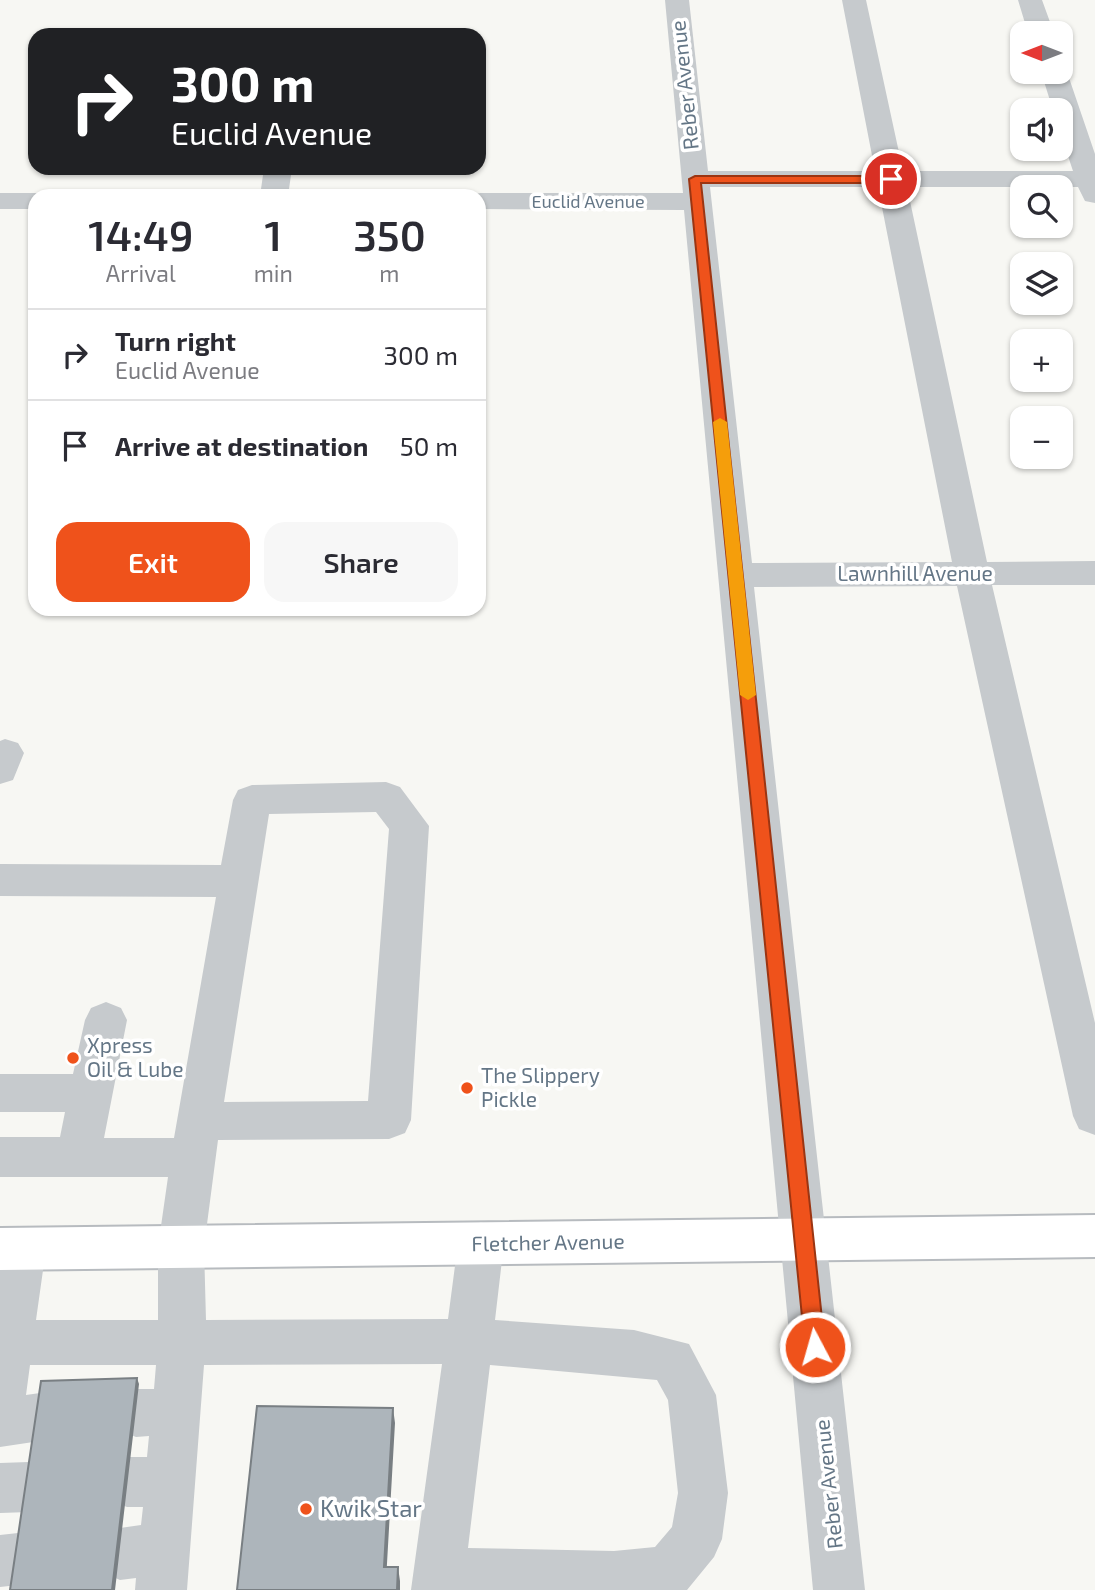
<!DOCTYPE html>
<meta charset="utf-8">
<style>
body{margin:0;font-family:"Exo 2",sans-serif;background:#f7f7f7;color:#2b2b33;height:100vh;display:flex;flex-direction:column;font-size:26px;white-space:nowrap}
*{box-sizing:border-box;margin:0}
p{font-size:23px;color:#7c7c81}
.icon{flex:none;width:38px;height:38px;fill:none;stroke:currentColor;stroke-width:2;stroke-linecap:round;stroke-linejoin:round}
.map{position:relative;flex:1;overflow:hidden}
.drawer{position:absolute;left:28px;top:189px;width:458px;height:427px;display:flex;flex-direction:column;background:#fff;border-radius:21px;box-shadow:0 2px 5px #0004}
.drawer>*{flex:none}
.top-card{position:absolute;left:28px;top:28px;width:458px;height:147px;border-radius:21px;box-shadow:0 2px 5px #0004;background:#202124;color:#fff;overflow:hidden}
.needle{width:46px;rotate:270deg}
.fabs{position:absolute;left:1010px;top:21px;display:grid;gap:14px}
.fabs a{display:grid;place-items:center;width:63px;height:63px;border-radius:14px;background:#fff;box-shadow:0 2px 5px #0004;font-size:35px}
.pin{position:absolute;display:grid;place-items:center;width:60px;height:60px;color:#fff;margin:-30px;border:4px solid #fff;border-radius:50%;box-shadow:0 2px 7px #0007}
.me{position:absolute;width:77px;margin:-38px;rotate:354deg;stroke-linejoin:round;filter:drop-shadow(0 0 5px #0008)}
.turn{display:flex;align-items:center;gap:24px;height:147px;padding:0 28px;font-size:32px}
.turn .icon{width:91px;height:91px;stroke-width:2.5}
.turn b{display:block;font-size:49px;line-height:60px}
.eta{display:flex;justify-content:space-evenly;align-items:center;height:119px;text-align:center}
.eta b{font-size:42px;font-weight:600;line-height:49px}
.action{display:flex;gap:14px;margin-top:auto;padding:14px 28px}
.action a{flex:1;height:80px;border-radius:21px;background:#ef521b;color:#fff;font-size:28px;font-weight:600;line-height:80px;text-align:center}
.action a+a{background:#f7f7f7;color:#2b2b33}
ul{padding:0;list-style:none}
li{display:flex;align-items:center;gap:21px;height:91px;padding:0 28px;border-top:2px solid #e1e1e2}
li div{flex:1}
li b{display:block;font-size:26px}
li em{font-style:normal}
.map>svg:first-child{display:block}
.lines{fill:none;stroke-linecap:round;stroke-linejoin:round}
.major-casing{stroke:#b7bbbf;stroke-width:4}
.minor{fill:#c6cacd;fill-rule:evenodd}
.major{fill:#fff;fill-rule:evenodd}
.shaded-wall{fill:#797f83}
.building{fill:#adb5bb;stroke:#797f83;stroke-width:2}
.route{fill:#ef521b;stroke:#9b3512;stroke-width:2}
.slow{fill:#f59e0b}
.poi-dot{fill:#ef521b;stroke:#fff;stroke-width:2.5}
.labels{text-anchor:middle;stroke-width:7;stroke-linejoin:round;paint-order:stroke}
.far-street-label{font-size:18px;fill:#647686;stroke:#fff}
.street-label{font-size:21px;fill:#647686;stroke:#fff}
.poi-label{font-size:21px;fill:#647686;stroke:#fff;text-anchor:start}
.near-poi-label{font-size:24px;fill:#647686;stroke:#fff;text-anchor:start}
</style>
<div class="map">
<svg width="1095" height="1590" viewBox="0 0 1095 1590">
<rect width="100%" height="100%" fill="#f7f7f3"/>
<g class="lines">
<defs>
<path id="major" d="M1095,1215V1257L0,1270V1228Z"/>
</defs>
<!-- major casing -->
<use href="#major" class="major-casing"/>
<!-- minor -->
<path class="minor" d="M665,0H689L708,171H875L842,0H866L903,171H1073L1060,132V110H1053L1041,72H1060V66L1067,72L1095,154V203L1085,201L1078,187H907L987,562L1095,561V585H992L1095,1023V1135L1079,1129L1073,1116L957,586L754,587L865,1590H813L684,210L480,209V196H469L480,193H683ZM710,187H878L952,562L752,563Z
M1018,0H1042L1054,33H1028Z
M264,168H292L288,196H260Z
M0,193H35L46,196H35V209H0Z
M5,739L18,743L24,753L13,780L0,784V741Z
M386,782L400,787L429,826L411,1120L405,1133L389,1139L218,1140L204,1247L206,1320L448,1319L458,1243L465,1228L481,1222L497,1228L504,1243L495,1320L634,1330L689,1344L716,1395L728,1493L722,1539L714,1557L687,1590H411L442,1364L204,1365L187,1590H135L136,1578L120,1580L102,1572L94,1554L102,1536L120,1528L141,1525L143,1507H127L109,1500L102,1482L109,1464L127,1457H147L149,1436L136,1437L119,1430L111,1413L119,1396L136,1389H154L156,1365H30L26,1395L40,1393L57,1400L65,1417L57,1434L40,1441L0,1447V1249L7,1234L23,1228L39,1234L46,1249L36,1320H158V1247L168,1177H0V1137H60L65,1112H0V1074H73L85,1020L91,1008L106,1002L121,1008L127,1020L104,1138H174L216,897L0,896V864L221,865L233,800L238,790L252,785ZM376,812L389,829L368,1101L224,1102L269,814ZM490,1365L657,1380L668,1400L678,1493L672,1527L655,1547L614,1551L468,1548Z
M29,1462L47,1469L54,1487L47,1505L29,1512L0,1513V1463Z
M18,1533L36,1541L44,1559L36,1577L18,1585L0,1587V1535Z"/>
<!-- major -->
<use href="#major" class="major"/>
</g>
<!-- shaded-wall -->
<path class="shaded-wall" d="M137,1378L139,1384L115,1590H112Z
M393,1408L395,1423L386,1581L384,1567Z
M398,1567L400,1581V1590H397Z"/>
<!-- building -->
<path class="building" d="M137,1378L112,1590H10L41,1381Z
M257,1406L393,1408L384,1567H398L397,1590H237Z"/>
<!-- route -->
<path class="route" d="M695,176H891L897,179L891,183H701L825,1347L822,1354L815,1357L808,1354L805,1347L689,179Z"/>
<!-- slow -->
<path class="slow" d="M720,418L727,422L756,695L748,700L740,695L713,422Z"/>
<!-- markers -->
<g class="poi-dot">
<circle cx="73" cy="1058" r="7"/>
<circle cx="467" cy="1088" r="7"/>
<circle cx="306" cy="1509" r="7"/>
</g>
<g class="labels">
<!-- far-street labels -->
<g class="far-street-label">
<text x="588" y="208">Euclid Avenue</text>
</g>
<!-- street labels -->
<g class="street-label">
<text transform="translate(685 85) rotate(-96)" y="7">Reber Avenue</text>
<text x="915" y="581">Lawnhill Avenue</text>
<text transform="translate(548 1243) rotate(-1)" y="7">Fletcher Avenue</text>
<text transform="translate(829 1484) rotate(-96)" y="7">Reber Avenue</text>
</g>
<!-- poi labels -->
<g class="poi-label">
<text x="87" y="1053">Xpress<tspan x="87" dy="24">Oil &amp; Lube</tspan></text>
<text x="481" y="1083">The Slippery<tspan x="481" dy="24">Pickle</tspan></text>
</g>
<!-- near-poi labels -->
<g class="near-poi-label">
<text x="320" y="1517">Kwik Star</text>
</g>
</g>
</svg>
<div class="fabs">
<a><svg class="needle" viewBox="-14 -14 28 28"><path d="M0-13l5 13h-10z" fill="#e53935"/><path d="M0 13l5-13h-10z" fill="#7c7c81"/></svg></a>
<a><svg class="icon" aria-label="sound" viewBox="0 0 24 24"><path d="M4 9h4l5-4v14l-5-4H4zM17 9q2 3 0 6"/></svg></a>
<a><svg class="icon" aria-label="search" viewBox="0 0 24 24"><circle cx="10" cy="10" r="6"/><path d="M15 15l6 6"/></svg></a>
<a><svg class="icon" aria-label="layers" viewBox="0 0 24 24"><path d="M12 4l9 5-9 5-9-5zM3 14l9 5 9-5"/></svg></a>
<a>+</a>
<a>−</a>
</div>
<div class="pin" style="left:891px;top:179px;background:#d93025"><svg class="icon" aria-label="arrive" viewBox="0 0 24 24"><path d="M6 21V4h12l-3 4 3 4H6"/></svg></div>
<svg class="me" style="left:815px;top:1347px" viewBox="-20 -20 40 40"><circle r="17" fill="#ef521b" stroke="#fff" stroke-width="3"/><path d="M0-11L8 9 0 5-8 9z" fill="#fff"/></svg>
<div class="top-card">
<div class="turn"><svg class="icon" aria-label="right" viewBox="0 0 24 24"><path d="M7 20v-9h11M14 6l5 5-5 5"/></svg><div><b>300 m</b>Euclid Avenue</div></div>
</div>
<section class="drawer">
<div class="eta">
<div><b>14:49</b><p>Arrival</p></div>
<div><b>1</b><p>min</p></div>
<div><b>350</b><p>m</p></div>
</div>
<ul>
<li><svg class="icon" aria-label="right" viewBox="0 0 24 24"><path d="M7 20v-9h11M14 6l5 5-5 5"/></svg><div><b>Turn right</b><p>Euclid Avenue</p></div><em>300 m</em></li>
<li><svg class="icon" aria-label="arrive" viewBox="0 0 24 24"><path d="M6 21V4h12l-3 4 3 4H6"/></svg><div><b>Arrive at destination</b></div><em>50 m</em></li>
</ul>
<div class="action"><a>Exit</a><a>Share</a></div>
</section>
</div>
